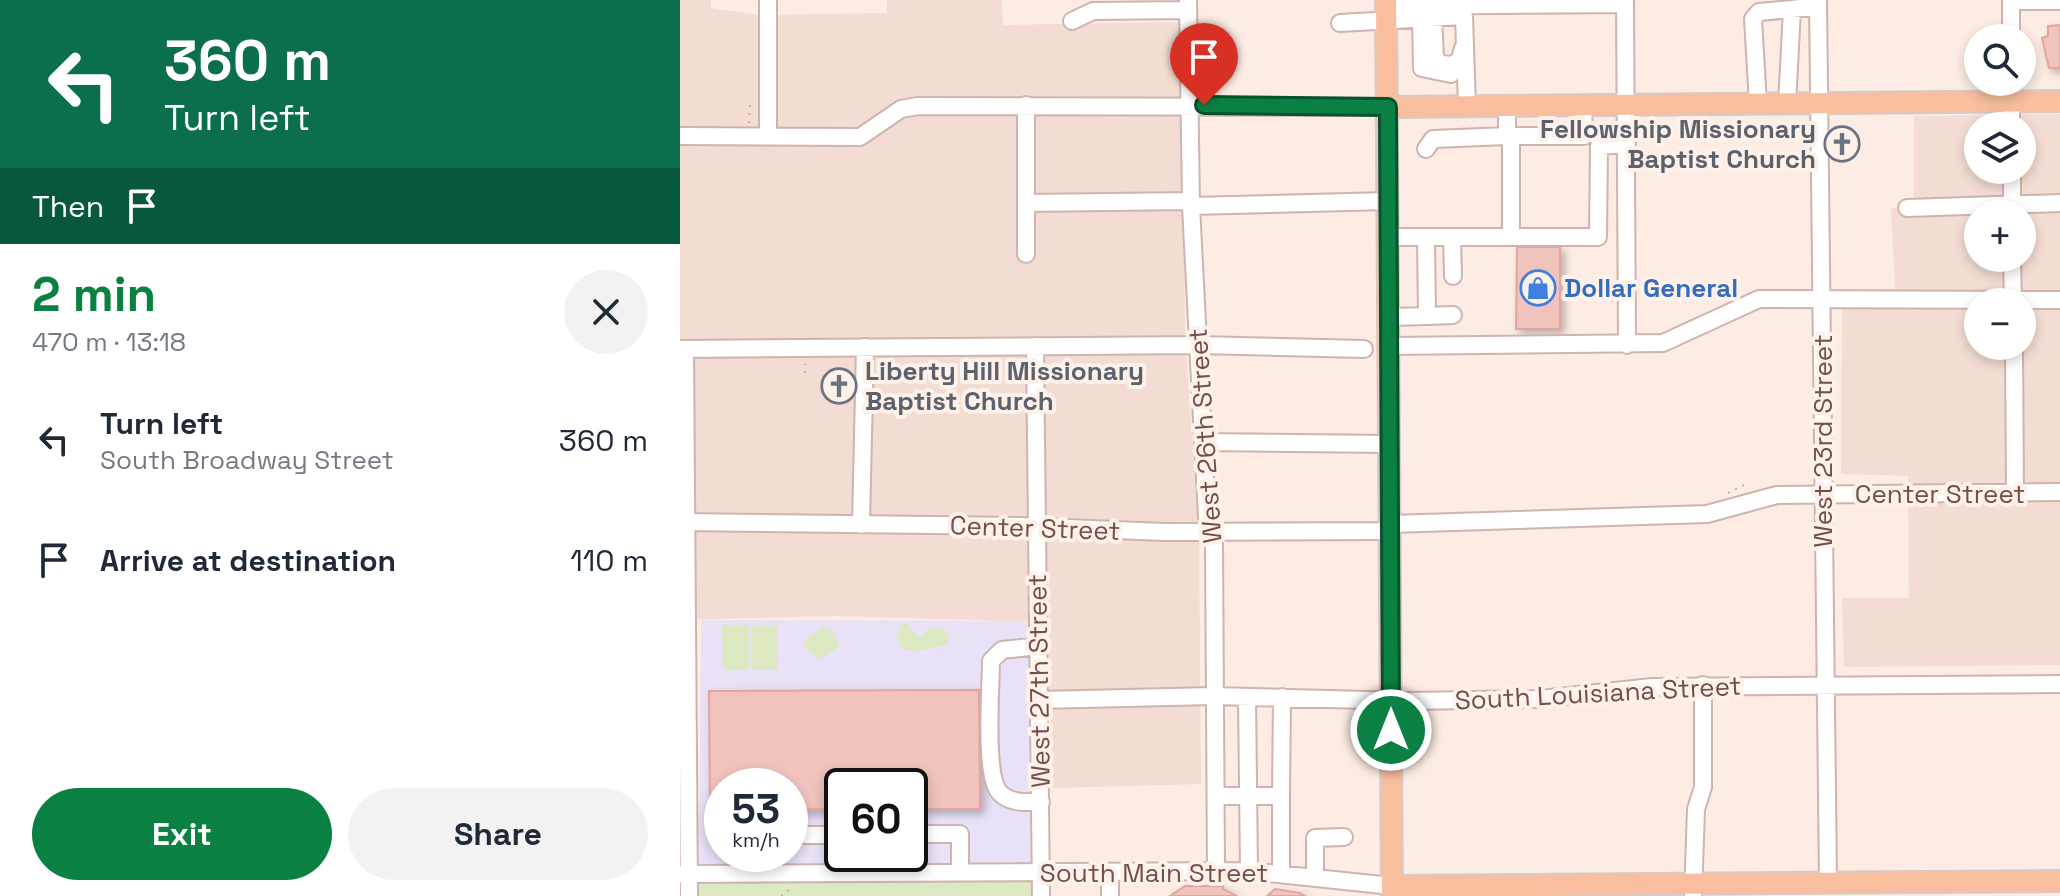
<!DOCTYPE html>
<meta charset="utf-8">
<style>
body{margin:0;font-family:"Space Grotesk",sans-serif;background:#f2f2f3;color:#1f2937;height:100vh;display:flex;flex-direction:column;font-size:30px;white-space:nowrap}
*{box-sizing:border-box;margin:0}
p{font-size:26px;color:#747a83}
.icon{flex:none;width:44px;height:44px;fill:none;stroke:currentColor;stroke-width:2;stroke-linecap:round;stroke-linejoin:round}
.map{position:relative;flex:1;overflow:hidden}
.side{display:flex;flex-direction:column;background:#fff;width:680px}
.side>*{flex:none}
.top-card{background:#0b6e4f;color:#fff;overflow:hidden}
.fabs{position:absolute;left:1284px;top:24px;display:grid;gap:16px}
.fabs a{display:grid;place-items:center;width:72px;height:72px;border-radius:50%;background:#fff;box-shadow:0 4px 12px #0003;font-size:40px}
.speed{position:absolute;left:24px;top:768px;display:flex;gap:16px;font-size:40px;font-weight:700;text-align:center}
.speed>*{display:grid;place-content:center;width:104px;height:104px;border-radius:50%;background:#fff;box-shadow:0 4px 12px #0003;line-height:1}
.speed small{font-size:20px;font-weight:400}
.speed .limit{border:4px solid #111;border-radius:12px;background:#fff;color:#111}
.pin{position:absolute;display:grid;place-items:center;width:68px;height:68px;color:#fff;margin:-82px -34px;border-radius:50% 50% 50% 0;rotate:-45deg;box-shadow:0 0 8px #0007}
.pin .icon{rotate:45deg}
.me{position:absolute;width:88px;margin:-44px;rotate:0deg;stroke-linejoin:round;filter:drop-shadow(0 0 6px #0008)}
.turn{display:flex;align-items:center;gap:28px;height:168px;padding:0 32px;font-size:36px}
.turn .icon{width:104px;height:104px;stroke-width:2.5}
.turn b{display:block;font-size:56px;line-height:68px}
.then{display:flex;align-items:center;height:76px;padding:0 32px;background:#0003;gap:16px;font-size:30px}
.round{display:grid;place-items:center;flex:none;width:84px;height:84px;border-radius:42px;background:#f2f2f3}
.headline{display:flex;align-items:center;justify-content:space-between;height:136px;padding:0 32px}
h1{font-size:48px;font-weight:800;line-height:60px;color:#0b8043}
.cta{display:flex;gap:16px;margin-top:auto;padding:16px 32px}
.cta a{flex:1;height:92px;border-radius:48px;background:#0b8043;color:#fff;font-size:32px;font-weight:800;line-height:92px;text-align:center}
.cta a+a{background:#f2f2f3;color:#1f2937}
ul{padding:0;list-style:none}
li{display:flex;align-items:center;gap:24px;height:120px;padding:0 32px}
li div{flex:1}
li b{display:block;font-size:30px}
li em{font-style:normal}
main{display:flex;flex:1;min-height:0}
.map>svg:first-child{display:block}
.residential{fill:#f3dcd3;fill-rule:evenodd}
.education{fill:#e9e1f8;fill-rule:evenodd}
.green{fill:#dde9c3}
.building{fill:#f0c3bd;stroke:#e2a49d;stroke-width:2;filter:url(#shadow)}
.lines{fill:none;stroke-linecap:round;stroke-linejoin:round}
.minor-casing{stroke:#cfb3ae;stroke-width:20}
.major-casing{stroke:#d5cac9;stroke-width:24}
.path{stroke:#d5a6a0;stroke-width:2;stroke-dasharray:2 6;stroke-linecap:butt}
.minor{stroke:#fff;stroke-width:16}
.major{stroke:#f8be9e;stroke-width:20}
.route-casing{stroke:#07532c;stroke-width:20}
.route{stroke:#0b8043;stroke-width:14}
.labels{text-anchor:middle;stroke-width:8;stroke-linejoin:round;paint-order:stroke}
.worship-label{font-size:26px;font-weight:bold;fill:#5b616d;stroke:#fef1ea;text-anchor:end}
.shop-label{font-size:26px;font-weight:bold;fill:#366cbe;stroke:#fef1ea;text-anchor:start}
.street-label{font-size:26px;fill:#734e4a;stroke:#fef1ea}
</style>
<main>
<section class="side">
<div class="top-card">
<div class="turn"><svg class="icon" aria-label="left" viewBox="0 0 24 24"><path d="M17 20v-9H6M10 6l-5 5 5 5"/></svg><div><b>360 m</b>Turn left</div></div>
<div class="then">Then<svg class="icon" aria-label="arrive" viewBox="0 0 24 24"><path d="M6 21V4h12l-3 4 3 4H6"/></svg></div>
</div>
<div class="headline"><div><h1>2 min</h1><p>470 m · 13:18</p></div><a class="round"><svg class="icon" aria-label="close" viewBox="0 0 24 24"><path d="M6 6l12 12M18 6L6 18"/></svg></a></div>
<ul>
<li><svg class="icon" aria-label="left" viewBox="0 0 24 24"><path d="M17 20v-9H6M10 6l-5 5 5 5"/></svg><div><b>Turn left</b><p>South Broadway Street</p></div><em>360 m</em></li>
<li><svg class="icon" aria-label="arrive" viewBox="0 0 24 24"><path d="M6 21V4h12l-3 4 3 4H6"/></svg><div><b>Arrive at destination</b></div><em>110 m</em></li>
</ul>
<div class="cta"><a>Exit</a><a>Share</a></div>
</section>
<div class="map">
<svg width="1380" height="896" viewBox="0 0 1380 896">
<defs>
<filter id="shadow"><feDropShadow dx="4" dy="4" stdDeviation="4" flood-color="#0004"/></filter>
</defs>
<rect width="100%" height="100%" fill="#fcece4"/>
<!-- residential -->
<path class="residential" d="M0,0H31V8L79,15L207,13V0H322L323,25L502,22L505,336L519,530L521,784L372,788L367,622L154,616L0,620Z
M1380,114V665L1164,667L1162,598H1229L1228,476L1161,474L1162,304H1216L1211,209L1234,204V116ZM1298,126H1342V170H1298ZM1298,214H1342V258H1298ZM1298,302H1342V346H1298Z"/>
<!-- education -->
<path class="education" d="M21,620L352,621L353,864L19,863ZM42,786H110V854H42ZM162,786H230V854H162Z"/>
<!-- green -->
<path class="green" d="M222,623H227L240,638L247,629L264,628L269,636L267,645L236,651L222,650L216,637Z
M42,625H69V670H43Z
M71,625H97L98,670H71Z
M143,627L153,631L160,647L140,659L126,650L123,641Z
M361,872V896H9V874Z"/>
<!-- building -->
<path class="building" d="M1380,25V68H1369L1362,38L1368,36V26Z
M837,247H880V329H836Z
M299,690L300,809H230V786H162V809L110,810V786H42V810H30L29,691Z
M505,886H543V889L557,896H490Z
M595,889L620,893L625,896H587Z"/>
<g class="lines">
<defs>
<path id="minor" d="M88,0V137
M508,0L511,206L527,517L534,542L536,872
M945,0L947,345
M1138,0L1148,882
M1331,0V38
M1331,1H1380
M706,6L945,4
M753,17L755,58L761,64L773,65L780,59L783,48
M741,19L742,68L771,74
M392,21L413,11L508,10
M660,23L784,16L787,107
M1331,82V126
M1078,104L1073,19L1079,12L1112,9
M1107,105L1112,9L1138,6
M0,136L180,137L221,109L238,106L708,107
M827,136H904L903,107
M746,149L753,139L827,136V107
M1332,170V214
M346,203L511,201
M511,206L708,201
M1227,208L1380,203
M709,237H918L919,146L947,144
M772,237L773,276
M831,237V136
M346,254V105
M1332,258L1333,302
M747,316L773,315
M709,317L747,316L746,238
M355,346L361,896
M710,346L983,343L1079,299L1380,300
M1334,346L1335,493
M0,349L518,345L684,349
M5,349L9,896
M523,442L709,444
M0,522L338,526L484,532L710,531
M710,524L1027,514L1097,495L1380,492
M181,525L185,347
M359,646L322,650L311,661C311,687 304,774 319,792C330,804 346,802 361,802
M567,697L569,871
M359,700L534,696L725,701L861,699L972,687L1380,684
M536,796H601V873
M601,796L602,697
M230,834H280V873
M110,835H162
M430,872V896
M0,874L569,871L712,886
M80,874V854
M635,877V838L664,837
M1013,896L1016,809L1023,787V685"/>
<path id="major" d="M706,0L712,896
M708,107L1380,101
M712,886L1380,881"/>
</defs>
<!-- minor casing -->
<use href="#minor" class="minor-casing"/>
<!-- major casing -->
<use href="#major" class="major-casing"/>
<!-- path -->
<path class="path" d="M69,123L70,101
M125,373V364
M1048,493L1068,483
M101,896L109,890"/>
<!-- minor -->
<use href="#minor" class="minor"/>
<!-- major -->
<use href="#major" class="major"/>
</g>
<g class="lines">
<defs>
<path id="route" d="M524,105L708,107L711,730"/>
</defs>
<!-- route casing -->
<use href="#route" class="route-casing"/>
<!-- route -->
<use href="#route" class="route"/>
</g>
<!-- icons -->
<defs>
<symbol id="church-ring" viewBox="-11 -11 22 22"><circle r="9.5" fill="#fef1ea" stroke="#6b7280" stroke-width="1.5"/><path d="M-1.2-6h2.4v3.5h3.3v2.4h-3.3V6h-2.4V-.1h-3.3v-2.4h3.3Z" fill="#6b7280"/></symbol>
<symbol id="shop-ring" viewBox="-11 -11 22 22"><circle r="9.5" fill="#fef1ea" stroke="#3f7fe0" stroke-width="1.5"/><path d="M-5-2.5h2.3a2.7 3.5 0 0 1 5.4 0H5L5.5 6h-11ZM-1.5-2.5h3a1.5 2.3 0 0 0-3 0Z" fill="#3f7fe0"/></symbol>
</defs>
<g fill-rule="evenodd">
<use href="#church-ring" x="1142" y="124" width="40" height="40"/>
<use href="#shop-ring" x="838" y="268" width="40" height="40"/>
<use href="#church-ring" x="139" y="366" width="40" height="40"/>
</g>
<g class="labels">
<!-- worship labels -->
<g class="worship-label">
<text x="1136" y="138">Fellowship Missionary<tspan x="1136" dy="30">Baptist Church</tspan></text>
<text x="185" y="380" text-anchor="start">Liberty Hill Missionary<tspan x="185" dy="30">Baptist Church</tspan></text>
</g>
<!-- shop labels -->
<g class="shop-label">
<text x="884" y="297">Dollar General</text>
</g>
<!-- street labels -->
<g class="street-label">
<text transform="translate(525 436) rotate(-94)" y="9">West 26th Street</text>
<text transform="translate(1143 441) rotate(-90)" y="9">West 23rd Street</text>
<text x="1260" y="503">Center Street</text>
<text transform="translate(355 528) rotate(2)" y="9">Center Street</text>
<text transform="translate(359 681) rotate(-91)" y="9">West 27th Street</text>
<text transform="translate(918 693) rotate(-3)" y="9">South Louisiana Street</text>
<text x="474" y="882">South Main Street</text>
</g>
</g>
</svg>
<div class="fabs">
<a><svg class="icon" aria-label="search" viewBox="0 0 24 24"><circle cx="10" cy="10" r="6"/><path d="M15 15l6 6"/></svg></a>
<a><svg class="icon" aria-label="layers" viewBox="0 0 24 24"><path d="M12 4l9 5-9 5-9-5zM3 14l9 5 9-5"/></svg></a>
<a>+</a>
<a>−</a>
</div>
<div class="speed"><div>53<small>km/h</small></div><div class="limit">60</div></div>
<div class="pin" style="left:524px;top:105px;background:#d93025"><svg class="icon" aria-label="arrive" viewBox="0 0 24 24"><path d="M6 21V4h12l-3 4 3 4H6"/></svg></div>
<svg class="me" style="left:711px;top:730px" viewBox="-20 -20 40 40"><circle r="17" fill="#0b8043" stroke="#fff" stroke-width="3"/><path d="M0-11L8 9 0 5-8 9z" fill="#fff"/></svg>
</div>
</main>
